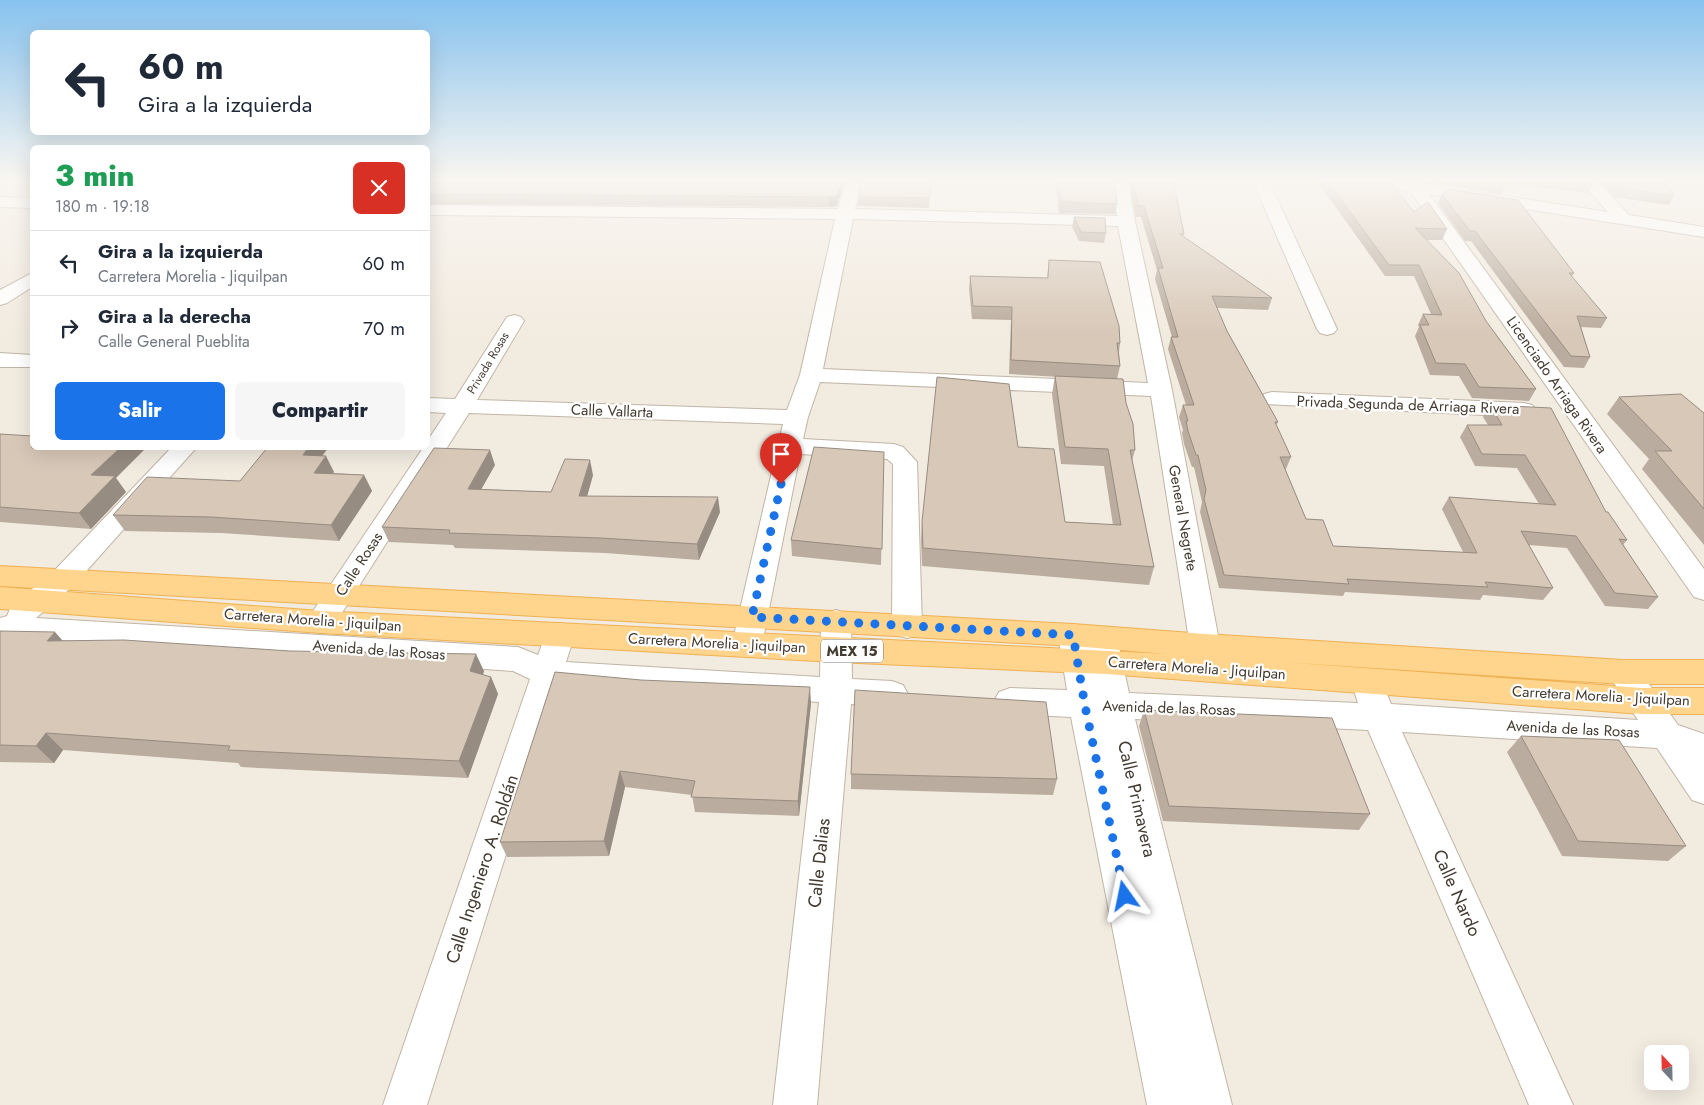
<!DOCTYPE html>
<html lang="es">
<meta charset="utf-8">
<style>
body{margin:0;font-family:Jost,sans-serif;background:#f6f6f7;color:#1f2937;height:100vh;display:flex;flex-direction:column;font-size:19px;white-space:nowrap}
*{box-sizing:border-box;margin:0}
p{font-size:16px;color:#747a83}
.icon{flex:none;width:28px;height:28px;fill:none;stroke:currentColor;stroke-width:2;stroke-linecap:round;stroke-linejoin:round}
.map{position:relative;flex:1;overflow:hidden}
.drawer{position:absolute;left:30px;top:145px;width:400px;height:305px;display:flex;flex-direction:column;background:#fff;border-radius:8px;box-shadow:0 5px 20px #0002}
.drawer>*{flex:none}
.guide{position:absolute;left:30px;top:30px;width:400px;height:105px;border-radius:8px;box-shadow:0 5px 20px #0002;background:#fff;color:#1f2937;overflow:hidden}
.needle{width:32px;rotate:338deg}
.tools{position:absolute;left:1644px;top:1045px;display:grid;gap:10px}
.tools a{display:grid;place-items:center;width:45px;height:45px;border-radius:8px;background:#fff;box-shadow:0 5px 20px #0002;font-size:25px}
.pin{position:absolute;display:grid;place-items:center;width:42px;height:42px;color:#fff;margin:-51px -21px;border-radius:50% 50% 50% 0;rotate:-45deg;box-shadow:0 0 5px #0007}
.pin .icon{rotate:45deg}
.me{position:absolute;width:55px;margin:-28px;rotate:348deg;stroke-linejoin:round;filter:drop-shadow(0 0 4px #0008)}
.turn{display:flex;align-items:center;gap:18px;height:105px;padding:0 25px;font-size:22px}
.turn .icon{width:65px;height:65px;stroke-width:2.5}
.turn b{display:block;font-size:35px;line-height:42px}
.round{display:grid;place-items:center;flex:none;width:52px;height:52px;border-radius:8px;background:#f6f6f7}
.head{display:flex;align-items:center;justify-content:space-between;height:85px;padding:0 25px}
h1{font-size:30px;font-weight:800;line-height:38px;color:#1e9e55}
.cta{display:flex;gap:10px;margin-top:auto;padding:10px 25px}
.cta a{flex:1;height:58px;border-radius:8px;background:#1a73e8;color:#fff;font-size:20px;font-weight:800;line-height:58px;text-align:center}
.cta a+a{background:#f6f6f7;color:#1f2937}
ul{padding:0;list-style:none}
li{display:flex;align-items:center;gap:15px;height:65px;padding:0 25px;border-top:1px solid #e0e1e3}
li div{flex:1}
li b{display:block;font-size:19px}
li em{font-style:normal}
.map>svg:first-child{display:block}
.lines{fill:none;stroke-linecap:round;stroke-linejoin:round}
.minor-casing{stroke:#c1b5a5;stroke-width:2}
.major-casing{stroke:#efb151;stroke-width:2}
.minor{fill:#fff;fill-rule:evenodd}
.major{fill:#ffd48d;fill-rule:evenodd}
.wall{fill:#baac9e}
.shaded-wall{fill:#978c81}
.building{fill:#d8c8b8;stroke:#978c81}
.route{stroke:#1a73e8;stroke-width:9;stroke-dasharray:0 16.2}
.labels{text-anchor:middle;stroke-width:4.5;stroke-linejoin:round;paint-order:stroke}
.far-street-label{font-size:12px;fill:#443b31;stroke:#fff}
.shield{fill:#fff;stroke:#7c766f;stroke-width:1}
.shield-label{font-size:14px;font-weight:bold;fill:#443b31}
.street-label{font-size:15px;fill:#443b31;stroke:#fff}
.near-street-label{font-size:18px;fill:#443b31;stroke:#fff}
</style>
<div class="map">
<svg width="1704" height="1105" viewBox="0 0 1704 1105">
<rect width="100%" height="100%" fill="#f2ebe0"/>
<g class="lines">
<defs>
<path id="minor" d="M429,179H446L434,193L428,194Z
M847,179H863L855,209L1117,216L1112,179H1128L1135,221L1172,390L1220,646L1216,654L1205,658L1194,654L1190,646L1151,396L820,382L808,417L803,439L894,444L903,447L917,462L922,627L918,635L907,638L896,635L892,627L893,464L887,459L800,454L762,644L758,652L747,656L736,652L732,644L783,424L469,413L331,630L321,633L311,630L306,622L311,614L423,448H428V440L446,413L428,412V398L455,399L507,317L514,315L521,317L524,321L477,400L787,410L800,375L835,219L428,215V205L838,209ZM853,219L1118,226L1148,383L823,369Z
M1252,179H1268L1337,329L1334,333L1327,335L1320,333L1317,329Z
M1357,179H1418L1421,183L1608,212L1578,179H1595L1629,215L1704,227V237L1429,194L1704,569V600L1694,597L1410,191L1365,184Z
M0,197L32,198V208L0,207Z
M32,273V287L7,303L0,305V290Z
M0,353L32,355V367H0Z
M1272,392L1524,403L1532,405L1536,410L1532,415L1524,417L1264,404L1261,399L1264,394Z
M171,448H196L73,586L36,618L518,647L538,655L549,626L560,623L571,626L575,634L566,662L820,677L821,621L826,613L836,610L846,613L851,621L852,679L892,681L903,685L908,694L903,703L892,707L851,704L817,1105H773L819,702L559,686L427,1105H383L530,679L513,671L0,636V618L7,616L11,606L53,572Z
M1073,624L1084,627L1088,636L1091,630L1102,627L1113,630L1117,638L1129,693L1358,703L1351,681L1356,672L1367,669L1378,672L1391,704L1638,720L1607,672L1612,663L1623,660L1634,663L1678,725L1704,734V804L1692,800L1657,748L1402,732L1573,1105H1529L1368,730L1135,719L1232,1105H1147L1071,717L1010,714L999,710L994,701L999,692L1010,688L1067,690L1058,635L1062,627Z"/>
<path id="major" d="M0,566L1073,624L1205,634L1623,660H1704V684H1623L1281,662L1642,688H1704V714H1642L1106,674L835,662L321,633L0,609V587L321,611L1166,654L1073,646L0,586Z"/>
</defs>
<!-- minor casing -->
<use href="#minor" class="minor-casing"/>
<!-- major casing -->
<use href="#major" class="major-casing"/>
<!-- minor -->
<use href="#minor" class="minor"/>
<!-- major -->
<use href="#major" class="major"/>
</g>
<!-- wall -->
<path class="wall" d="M845,179L837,206L829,207L428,204V188Z
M932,179L929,208L858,206V197Z
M1055,179H1114L1117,204L1115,214L1059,213Z
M1128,179H1173L1184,234L1183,236L1272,298L1268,310L1217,308L1227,331L1278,422L1276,425L1291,457L1286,469H1285L1306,519L1333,546L1463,552L1442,509L1449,497L1539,504L1517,468L1475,466L1460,437L1467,425H1488L1483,417L1490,405L1606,512L1627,540L1623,545L1658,597L1648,609L1605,606L1567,548L1529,545L1553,588L1543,600L1483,595L1480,600L1345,592L1343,596L1219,588L1200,512L1202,502L1194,467H1192L1184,444L1182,433L1183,430L1179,417L1183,405H1186L1168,349L1171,337H1172L1155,279L1157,270L1141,217H1136Z
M1205,179H1240L1239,181Z
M1270,179H1388L1414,212L1447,229L1442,240H1426L1536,389L1529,401L1472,398L1459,376L1430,375L1415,336L1419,327L1418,325L1423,314H1431L1414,276H1385L1317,181Z
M1433,179H1588L1593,184L1588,193L1505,184L1506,185L1501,194L1435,183Z
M1597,179H1665L1674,196L1669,205L1614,197Z
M1442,194L1574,273L1572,277L1607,318L1601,328L1581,327L1590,357L1584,368L1564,367L1471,241H1465L1438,203Z
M1074,217L1106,233L1104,243L1079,241L1072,227Z
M1049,260L1120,343L1119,352L1120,366L1117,379L1126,403L1135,450L1132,461L1154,567L1149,585L922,566L921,540L922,522L1018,447L1065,522L1113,525L1104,466L1061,464L1052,394L1055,376L1060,377L1009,374L1011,320L972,319L969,289L970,276L1047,278Z
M1619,397L1704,413V545L1642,469L1649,459L1607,414Z
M0,434L116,478L126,492L91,529L0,522Z
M267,448H328L322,456L334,472L333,473L364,475L372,491L339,541L221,533L125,531L113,515L240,481Z
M884,452L881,565L792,556L791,540Z
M495,465L481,489L551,492L593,475L587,496L720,512L699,560L605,553L455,548L453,545L389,542L382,527Z
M0,631L63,641L484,671L483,675L491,677L498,694L468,778L241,767L238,763L63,750L54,763L0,762Z
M555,672L811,703L799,816L695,812L692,795L625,787L609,856L507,857L500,842Z
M1144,710L1370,814L1359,830L1163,821L1139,726Z
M1521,736L1686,846L1668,861L1562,856L1507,752Z
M851,774L1057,779L1053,795L851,789Z"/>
<!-- shaded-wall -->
<path class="shaded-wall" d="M842,179H845L837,206L829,207L828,197Z
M120,448H146L116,478L126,492L91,529L79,513L91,475Z
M308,448H328L311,471L303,455Z
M490,450L495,465L473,504L468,489Z
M326,456L334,472L322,489L314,473Z
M590,460L593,475L583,511L579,496Z
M364,475L372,491L339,541L331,525Z
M718,497L720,512L699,560L697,544Z
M55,632L70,649L47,641Z
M476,654L484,671L478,689L470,671Z
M491,677L498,694L468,778L459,761Z
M810,687L811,703L799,816L798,801Z
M46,733L63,750L54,763L36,746Z
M620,771L625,787L609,856L604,841Z"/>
<!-- building -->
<path class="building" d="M437,179H842L837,196L828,197L428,194V188L432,185Z
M862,179H932L929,198L858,197Z
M1057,179H1114L1117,204L1061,202Z
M1133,179H1173L1184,234H1180L1272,298L1212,296L1227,331L1278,422H1275L1291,457H1280L1306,519L1323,520L1333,546L1477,553L1449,497L1556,505L1525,455L1482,454L1467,425H1502L1490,405L1551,408L1606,512H1608L1627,540L1619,539L1658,597L1615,593L1576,536L1521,531L1553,588L1485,582L1488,587L1347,579L1349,584L1224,575L1204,499L1206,490L1198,455H1196L1188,431L1186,421H1188L1183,405H1194L1171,337H1178L1158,268H1163L1144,206H1138Z
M1326,179H1388L1414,212L1428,202L1447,229L1415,228L1459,273L1486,321L1536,389L1479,387L1465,364L1436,363L1420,325H1429L1423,314L1442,315L1419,265H1389Z
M1467,179H1501L1506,185Z
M1545,179H1588L1593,184Z
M1610,179H1665L1674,196L1619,188Z
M1449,189L1518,200L1574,273H1569L1607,318L1577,316L1590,357L1571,356L1475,231H1470L1442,194Z
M1074,217L1105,218L1106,233L1081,232Z
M1049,260L1100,262L1119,326L1120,343H1117L1120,366L1011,360L1012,307L973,306L970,276L1048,278Z
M1055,376L1123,379L1126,403L1133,424L1135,450H1130L1154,567L923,548L922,522L937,377L1009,384L1018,447L1054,449L1065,522L1121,525L1108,449L1065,447Z
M1681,394L1704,413V509L1655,451H1672L1619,397Z
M0,434L32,436V448H120L91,475L115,476L79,513L0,507Z
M814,447L884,452L882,549L791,540Z
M267,448H308L303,455L326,456L314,473L364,475L331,525L211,517L113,515L147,477L240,481Z
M434,448L490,450L468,489L551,492L565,459L590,460L579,496L718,497L697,544L601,538L449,533L450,530L382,527Z
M0,631L55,632L47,641L124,640L290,651L476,654L470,671L491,677L459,761L228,750L230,746L46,733L36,746L0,745Z
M555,672L641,680L810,687L798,801L691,797L695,781L620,771L604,841L500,842Z
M855,690L1046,702L1057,779L851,774Z
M1144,710L1332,718L1370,814L1169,806Z
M1521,736L1619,740L1686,846L1578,841Z"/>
<!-- sky -->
<linearGradient id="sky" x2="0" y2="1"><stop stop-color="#87c2ee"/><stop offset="0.54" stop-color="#f9f6f1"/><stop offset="1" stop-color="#f9f6f1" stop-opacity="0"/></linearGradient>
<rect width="1704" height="334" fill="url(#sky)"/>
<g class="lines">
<!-- route -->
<path class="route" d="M781,484L752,617L1073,635L1085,706L1125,896"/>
</g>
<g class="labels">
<!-- far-street labels -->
<g class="far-street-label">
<text transform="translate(488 363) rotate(-59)" y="4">Privada Rosas</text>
</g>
<!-- shield labels -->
<rect class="shield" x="821" y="639.5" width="62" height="23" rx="4"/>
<g class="shield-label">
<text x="852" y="656">MEX 15</text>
</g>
<!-- street labels -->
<g class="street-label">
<text transform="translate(1557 385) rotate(55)" y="5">Licenciado Arriaga Rivera</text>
<text transform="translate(1408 405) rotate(2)" y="5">Privada Segunda de Arriaga Rivera</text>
<text transform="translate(612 411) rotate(2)" y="5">Calle Vallarta</text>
<text transform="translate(1183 518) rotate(80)" y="5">General Negrete</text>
<text transform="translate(359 564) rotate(-57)" y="5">Calle Rosas</text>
<text transform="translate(313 620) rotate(4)" y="5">Carretera Morelia - Jiquilpan</text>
<text transform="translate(717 643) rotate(3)" y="5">Carretera Morelia - Jiquilpan</text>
<text transform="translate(379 650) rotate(4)" y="5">Avenida de las Rosas</text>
<text transform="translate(1197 668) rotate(4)" y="5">Carretera Morelia - Jiquilpan</text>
<text transform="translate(1601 696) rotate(3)" y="5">Carretera Morelia - Jiquilpan</text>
<text transform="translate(1169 708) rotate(2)" y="5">Avenida de las Rosas</text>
<text transform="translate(1573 729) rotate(3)" y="5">Avenida de las Rosas</text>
</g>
<!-- near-street labels -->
<g class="near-street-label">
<text transform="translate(1137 799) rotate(77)" y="6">Calle Primavera</text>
<text transform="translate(819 863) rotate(-84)" y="6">Calle Dalias</text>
<text transform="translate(482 869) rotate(-72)" y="6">Calle Ingeniero A. Roldán</text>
<text transform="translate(1457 893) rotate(66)" y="6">Calle Nardo</text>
</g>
</g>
</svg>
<div class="tools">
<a><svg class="needle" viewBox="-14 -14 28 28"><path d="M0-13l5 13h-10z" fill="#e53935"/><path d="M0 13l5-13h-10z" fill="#747a83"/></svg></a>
</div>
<div class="pin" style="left:781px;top:484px;background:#d93025"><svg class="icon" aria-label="arrive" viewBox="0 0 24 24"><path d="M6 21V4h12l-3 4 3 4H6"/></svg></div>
<svg class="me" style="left:1125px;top:896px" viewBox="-20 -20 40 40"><path d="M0-17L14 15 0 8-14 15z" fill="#1a73e8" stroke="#fff" stroke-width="4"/></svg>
<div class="guide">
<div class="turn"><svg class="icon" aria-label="left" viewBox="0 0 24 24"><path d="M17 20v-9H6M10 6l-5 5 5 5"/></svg><div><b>60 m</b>Gira a la izquierda</div></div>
</div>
<section class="drawer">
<div class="head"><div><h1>3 min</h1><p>180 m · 19:18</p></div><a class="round" style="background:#d93025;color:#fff"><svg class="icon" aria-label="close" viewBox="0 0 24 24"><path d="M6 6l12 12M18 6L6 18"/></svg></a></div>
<ul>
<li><svg class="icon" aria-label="left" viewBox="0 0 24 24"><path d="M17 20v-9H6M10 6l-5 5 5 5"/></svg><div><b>Gira a la izquierda</b><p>Carretera Morelia - Jiquilpan</p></div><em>60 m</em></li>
<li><svg class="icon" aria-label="right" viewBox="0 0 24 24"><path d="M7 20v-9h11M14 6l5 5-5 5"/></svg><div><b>Gira a la derecha</b><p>Calle General Pueblita</p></div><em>70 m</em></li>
</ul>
<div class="cta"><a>Salir</a><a>Compartir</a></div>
</section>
</div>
